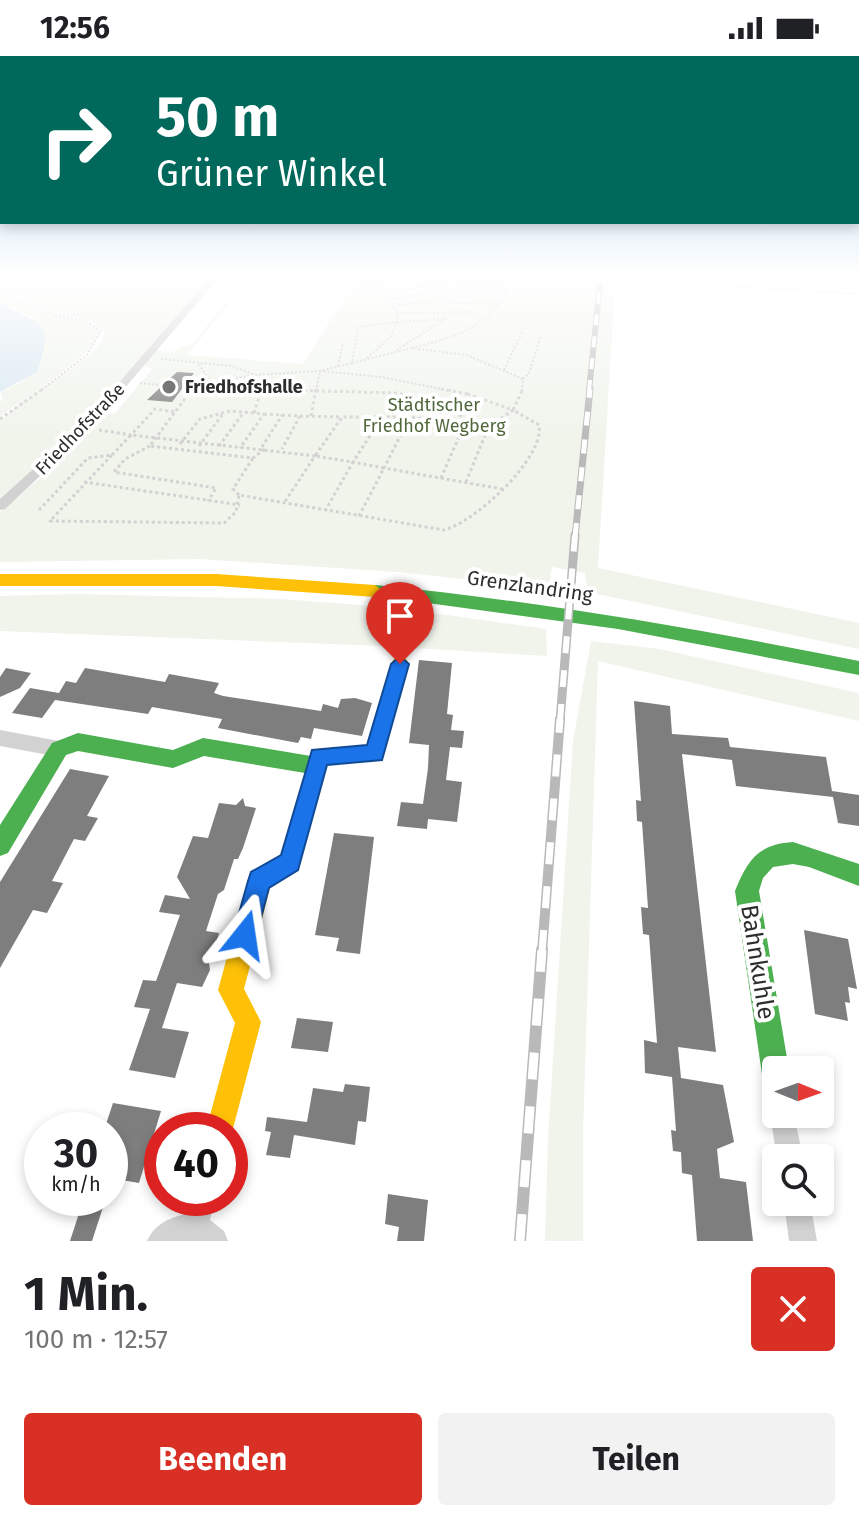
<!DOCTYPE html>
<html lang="de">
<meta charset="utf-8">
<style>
body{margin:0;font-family:"Fira Sans",sans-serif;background:#f2f2f2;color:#202124;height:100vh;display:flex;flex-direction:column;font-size:30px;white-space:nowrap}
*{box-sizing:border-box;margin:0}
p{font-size:26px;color:#757577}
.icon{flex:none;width:44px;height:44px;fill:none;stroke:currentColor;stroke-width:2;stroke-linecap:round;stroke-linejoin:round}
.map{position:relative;height:1185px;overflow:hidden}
.panel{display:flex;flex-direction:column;background:#fff;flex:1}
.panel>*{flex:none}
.top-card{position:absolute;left:0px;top:0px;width:860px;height:168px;box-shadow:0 4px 12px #0003;background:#00695c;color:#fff;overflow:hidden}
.needle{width:52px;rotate:91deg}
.controls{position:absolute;left:762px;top:1000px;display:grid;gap:16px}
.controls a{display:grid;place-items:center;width:72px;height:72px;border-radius:8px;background:#fff;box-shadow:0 4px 12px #0003;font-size:40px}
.speed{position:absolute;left:24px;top:1056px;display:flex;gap:16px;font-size:40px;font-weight:700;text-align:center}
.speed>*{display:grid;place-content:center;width:104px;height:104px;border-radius:50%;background:#fff;box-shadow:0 4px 12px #0003;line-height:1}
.speed small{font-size:20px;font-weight:400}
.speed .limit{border:12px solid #d22;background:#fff;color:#111}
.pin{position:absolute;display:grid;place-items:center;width:68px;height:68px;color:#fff;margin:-82px -34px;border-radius:50% 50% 50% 0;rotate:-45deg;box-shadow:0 0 8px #0007}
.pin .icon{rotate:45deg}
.me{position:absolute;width:88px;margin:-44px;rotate:15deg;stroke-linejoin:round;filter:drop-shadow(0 0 6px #0008)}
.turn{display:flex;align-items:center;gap:28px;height:168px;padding:0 24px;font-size:36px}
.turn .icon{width:104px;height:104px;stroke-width:2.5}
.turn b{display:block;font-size:56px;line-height:68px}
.round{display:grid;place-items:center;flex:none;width:84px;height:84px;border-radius:8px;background:#f2f2f2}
.summary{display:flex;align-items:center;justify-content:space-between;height:136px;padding:0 24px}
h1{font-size:48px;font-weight:700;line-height:60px}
.primary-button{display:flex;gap:16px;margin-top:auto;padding:16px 24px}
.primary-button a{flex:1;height:92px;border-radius:8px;background:#d93025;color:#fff;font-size:32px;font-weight:700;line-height:92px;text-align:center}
.primary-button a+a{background:#f2f2f2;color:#202124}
.status{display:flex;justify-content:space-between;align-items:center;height:56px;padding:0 40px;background:#fff;direction:ltr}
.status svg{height:22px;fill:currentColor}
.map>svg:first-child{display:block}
.green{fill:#f0f4eb}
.water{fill:#d8e7f1}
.building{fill:#7e7e7e}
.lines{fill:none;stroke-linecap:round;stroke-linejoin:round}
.path-far1{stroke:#d2d2d2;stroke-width:2;stroke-dasharray:2 2;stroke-linecap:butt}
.path{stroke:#d2d2d2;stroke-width:3;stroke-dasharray:3 3;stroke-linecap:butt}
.street{fill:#d2d2d2;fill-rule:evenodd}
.fast{fill:#4caf50;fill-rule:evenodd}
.slow{fill:#ffc107;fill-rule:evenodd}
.rail-far4-casing{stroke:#b9b9b9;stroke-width:6}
.rail-far3-casing{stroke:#b9b9b9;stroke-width:7}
.rail-far2-casing{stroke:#b9b9b9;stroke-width:9}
.rail-far1-casing{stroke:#b9b9b9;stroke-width:10}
.rail-casing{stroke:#b9b9b9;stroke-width:12}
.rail-far4{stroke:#fff;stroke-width:4;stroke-dasharray:11;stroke-linecap:butt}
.rail-far3{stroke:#fff;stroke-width:5;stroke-dasharray:14;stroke-linecap:butt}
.rail-far2{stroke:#fff;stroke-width:6;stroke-dasharray:17;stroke-linecap:butt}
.rail-far1{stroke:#fff;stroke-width:7;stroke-dasharray:22;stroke-linecap:butt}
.rail{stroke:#fff;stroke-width:9;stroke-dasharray:27;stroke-linecap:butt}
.route{fill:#1a73e8;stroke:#114b97;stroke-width:2}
.poi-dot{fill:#767676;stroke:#fff;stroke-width:3}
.labels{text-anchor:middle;stroke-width:8;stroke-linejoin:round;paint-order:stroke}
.far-poi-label{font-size:18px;font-weight:bold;fill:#2d2d2d;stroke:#fff;text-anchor:start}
.far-park-label{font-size:18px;fill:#51683b;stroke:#fff}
.far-street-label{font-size:18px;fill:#2d2d2d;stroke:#fff}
.street-label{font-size:20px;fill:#2d2d2d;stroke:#fff}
.near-street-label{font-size:24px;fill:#2d2d2d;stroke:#fff}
</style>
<div class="status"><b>12:56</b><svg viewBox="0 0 49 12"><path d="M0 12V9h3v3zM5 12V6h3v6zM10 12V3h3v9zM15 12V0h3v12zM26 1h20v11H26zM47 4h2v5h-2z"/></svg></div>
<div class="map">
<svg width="859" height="1185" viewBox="0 0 859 1185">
<rect width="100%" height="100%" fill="#fff"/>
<!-- green -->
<path class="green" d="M0,217H186L201,221L207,226L56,397L0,444V365C9,357 19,347 29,340C49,326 102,301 104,275C90,259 67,262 49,254C32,248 18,238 0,234Z
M360,217H618L615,227L598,512L859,567V593L588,536L585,517L552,511L549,532L397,516L200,503L0,506V456L51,413L100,360L115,357L152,313L144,309L156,294L172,296L193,287L234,236L218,227L220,225L238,236L187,299L303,308Z
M0,236L55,259L85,266L100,275C96,300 22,342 0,361V346L3,342L0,336L23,325L33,262L0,247Z
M79,538L281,543L398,552L546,573L547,600L381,590L0,575V540Z
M591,585L659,593L859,637V665L598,605L583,1077V1185H545L548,1083L573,685Z"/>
<!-- water -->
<path class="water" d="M0,247C39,269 56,264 37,316L0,336Z"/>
<!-- building -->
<path class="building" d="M177,316L194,317L172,346L147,344Z
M419,604L452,607L447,658L453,659L451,674L464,675L462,692L450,691L446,724L462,726L457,766L428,763L427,773L397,770L401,746L423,748L428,712L429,689L409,687Z
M6,612L31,617L20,632L0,641V621Z
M85,612L165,626L169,618L219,627L214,637L223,640L321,655L323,648L338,652L341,643L355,642L372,647L362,680L314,672L311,683L301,681L298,687L218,672L222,663L152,651L148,658L55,644L42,662L12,657L30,632L59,637L66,625L76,627Z
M634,645L670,650L672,678L728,682L730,691L826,701L832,735L859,739V770L838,767L833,741L736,730L732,704L682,698L716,996L678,991L681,1022L723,1029L734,1086L717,1093L720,1122L746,1126L753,1185H697L692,1119L682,1117L681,1096L673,1095L671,1074L676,1075L672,1021L645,1017L644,984L657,987L649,879L643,878L641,851L648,852L642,766L637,765L636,744L641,745Z
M70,713L109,720L87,760L98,762L85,785L74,783L52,825L63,827L47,857L33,854L0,912V826Z
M243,742L245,750L256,752L243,792L238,803H234L224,834L218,838L206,875L219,877L214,895L208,899L210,914L202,931L177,927L162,972L189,976L175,1022L129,1014L150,953L134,951L143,924L156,925L180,859L159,856L165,839L190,843L177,821L193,780L208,782L219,747L236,749Z
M334,777L374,781L360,898L336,895L339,882L315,879Z
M804,874L848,883L857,933L848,931L850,947L845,946L848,965L815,958Z
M297,962L333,966L328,996L291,992Z
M345,1028L370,1031L366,1066L358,1065L355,1089L294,1079L290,1102L266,1099L271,1076L265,1075L267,1061L307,1066L313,1032L343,1036Z
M113,1047L161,1055L139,1127L110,1122V1074H104Z
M388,1138L428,1144L424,1185H397L399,1171L385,1168Z
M84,1142H106L92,1185H70Z"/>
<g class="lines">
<!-- path-far1 -->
<path class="path-far1" d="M617,217V223L859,238
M436,227L443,234L504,228
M361,228L379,229L416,223
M0,235L56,259L86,265L101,275L87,299L40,335
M357,236C405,236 454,225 502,222L506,237C488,272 448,283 412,292L466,299L523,323L522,335
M389,244L443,234L450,247
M451,247L500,248
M394,250L449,243
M397,257L474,256
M367,302L391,281L397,266L445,263L395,295
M161,303L232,310L255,319L320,315L352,307L358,271L397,266V257L376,223L395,220
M352,307L412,292
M199,308L210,326
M338,310L343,287
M504,314L522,276
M249,320L244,334L280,335
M523,323L529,317L541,279
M140,327L160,329
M190,335L210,326L255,319
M316,335L320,315L381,321L451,335"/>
<!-- path -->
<path class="path" d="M192,333L150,390L253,402L266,392
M244,333L395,337L465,348
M441,333L468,338
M254,357L261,335
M264,358L300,360L282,393
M300,360L342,361
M311,360L316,333
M0,363L43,333
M455,365L461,359L468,338L513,354L488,372
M99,374L131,379L155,353L175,356
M180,388L200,363L230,355L264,358L240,392
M150,390L125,403L114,416L216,432L208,445
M199,390L222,359
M219,390L244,356
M262,391L282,359
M112,399L131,379L315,400L284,447
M441,422L465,367
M84,426L240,449
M466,426L488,372L410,361L384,412L502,433
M239,439L233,433L253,402
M39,454L88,402L112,399L50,465L224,467L236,456L239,439L444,474C475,466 545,402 539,369L513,354L523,333
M325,455L353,406L315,400L342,361H382
M359,460L384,412L353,406L382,361H410"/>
<!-- street -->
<path class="street" d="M214,217L222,218L89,374L5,453L0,454V443L81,370Z
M0,674L59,685L65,687L68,693L65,699L59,701L0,690Z
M776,1048V1058H794L803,1102H777L770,1058Z
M189,1142H215L210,1164L224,1175L228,1185H147C154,1169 168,1162 185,1158Z
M784,1146H810L817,1185H789Z"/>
<!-- fast -->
<path class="fast" d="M375,529C538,545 699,573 859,605V619L618,573L369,539L367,535Z
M78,677L173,694L203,682L317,701L324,704L327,710L324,716L317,719L204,700L173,712L78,695L66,699L8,797L0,800V769L52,687Z
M793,786L859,808V830L809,811L793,808L773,811L763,822L759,835L789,1014H776V1032L766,1028L762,1018L735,835C747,805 758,788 793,786Z"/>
<!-- slow -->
<path class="slow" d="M0,518H216L375,529L383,535L375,541L216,530H0Z
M400,601L406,603L409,608L382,703L327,708L298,814L270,832L244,933L261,966L230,1084V1074H206L235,967L218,934L248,825L252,817L281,799L312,694L367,689L391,608L394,603Z"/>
<defs>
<path id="rail-far4" d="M589,335L601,217"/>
<path id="rail-far3" d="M575,481L590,333"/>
<path id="rail-far2" d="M560,665L575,479"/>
<path id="rail-far1" d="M542,896L560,663"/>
<path id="rail" d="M520,1185L542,894"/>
</defs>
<!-- rail-far4 casing -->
<use href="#rail-far4" class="rail-far4-casing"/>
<!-- rail-far3 casing -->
<use href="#rail-far3" class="rail-far3-casing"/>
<!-- rail-far2 casing -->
<use href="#rail-far2" class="rail-far2-casing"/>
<!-- rail-far1 casing -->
<use href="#rail-far1" class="rail-far1-casing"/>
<!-- rail casing -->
<use href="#rail" class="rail-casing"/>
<!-- rail-far4 -->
<use href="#rail-far4" class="rail-far4"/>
<!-- rail-far3 -->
<use href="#rail-far3" class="rail-far3"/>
<!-- rail-far2 -->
<use href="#rail-far2" class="rail-far2"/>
<!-- rail-far1 -->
<use href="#rail-far1" class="rail-far1"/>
<!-- rail -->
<use href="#rail" class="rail"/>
</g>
<!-- sky -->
<linearGradient id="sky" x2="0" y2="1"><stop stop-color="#a1c8ec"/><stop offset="0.57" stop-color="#fff"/><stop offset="1" stop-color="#fff" stop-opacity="0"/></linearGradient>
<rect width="859" height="383" fill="url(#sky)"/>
<!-- route -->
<path class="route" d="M400,600L409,608L382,704L327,709L298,814L269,832L254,888L245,891L237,888L233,879L248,825L251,816L281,799L312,694L367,689L391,608Z"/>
<!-- markers -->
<circle class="poi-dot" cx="169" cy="331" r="8"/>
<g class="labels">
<!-- far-poi labels -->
<g class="far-poi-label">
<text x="185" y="337">Friedhofshalle</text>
</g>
<!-- far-park labels -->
<g class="far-park-label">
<text x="434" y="355">Städtischer<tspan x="434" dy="21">Friedhof Wegberg</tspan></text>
</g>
<!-- far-street labels -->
<g class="far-street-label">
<text transform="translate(80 373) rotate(-46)" y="6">Friedhofstraße</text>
</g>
<!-- street labels -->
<g class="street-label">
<text transform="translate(530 530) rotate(8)" y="7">Grenzlandring</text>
</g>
<!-- near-street labels -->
<g class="near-street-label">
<text transform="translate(758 906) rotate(81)" y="8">Bahnkuhle</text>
</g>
</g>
</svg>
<div class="controls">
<a><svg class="needle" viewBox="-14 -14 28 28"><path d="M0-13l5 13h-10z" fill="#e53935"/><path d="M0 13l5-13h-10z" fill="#757577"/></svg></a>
<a><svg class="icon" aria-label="search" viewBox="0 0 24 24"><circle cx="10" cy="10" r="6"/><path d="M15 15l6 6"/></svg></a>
</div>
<div class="speed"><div>30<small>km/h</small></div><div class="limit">40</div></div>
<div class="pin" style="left:400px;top:608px;background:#d93025"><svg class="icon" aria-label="arrive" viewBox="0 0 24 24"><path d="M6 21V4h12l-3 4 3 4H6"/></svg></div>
<svg class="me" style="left:245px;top:879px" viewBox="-20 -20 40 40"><path d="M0-17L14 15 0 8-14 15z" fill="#1a73e8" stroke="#fff" stroke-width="4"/></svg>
<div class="top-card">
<div class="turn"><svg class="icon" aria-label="right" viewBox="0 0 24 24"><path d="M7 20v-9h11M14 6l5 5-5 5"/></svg><div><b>50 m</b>Grüner Winkel</div></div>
</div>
</div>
<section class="panel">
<div class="summary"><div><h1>1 Min.</h1><p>100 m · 12:57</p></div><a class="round" style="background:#d93025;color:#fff"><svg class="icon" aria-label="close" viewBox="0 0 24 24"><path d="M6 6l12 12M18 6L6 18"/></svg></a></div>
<div class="primary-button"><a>Beenden</a><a>Teilen</a></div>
</section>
